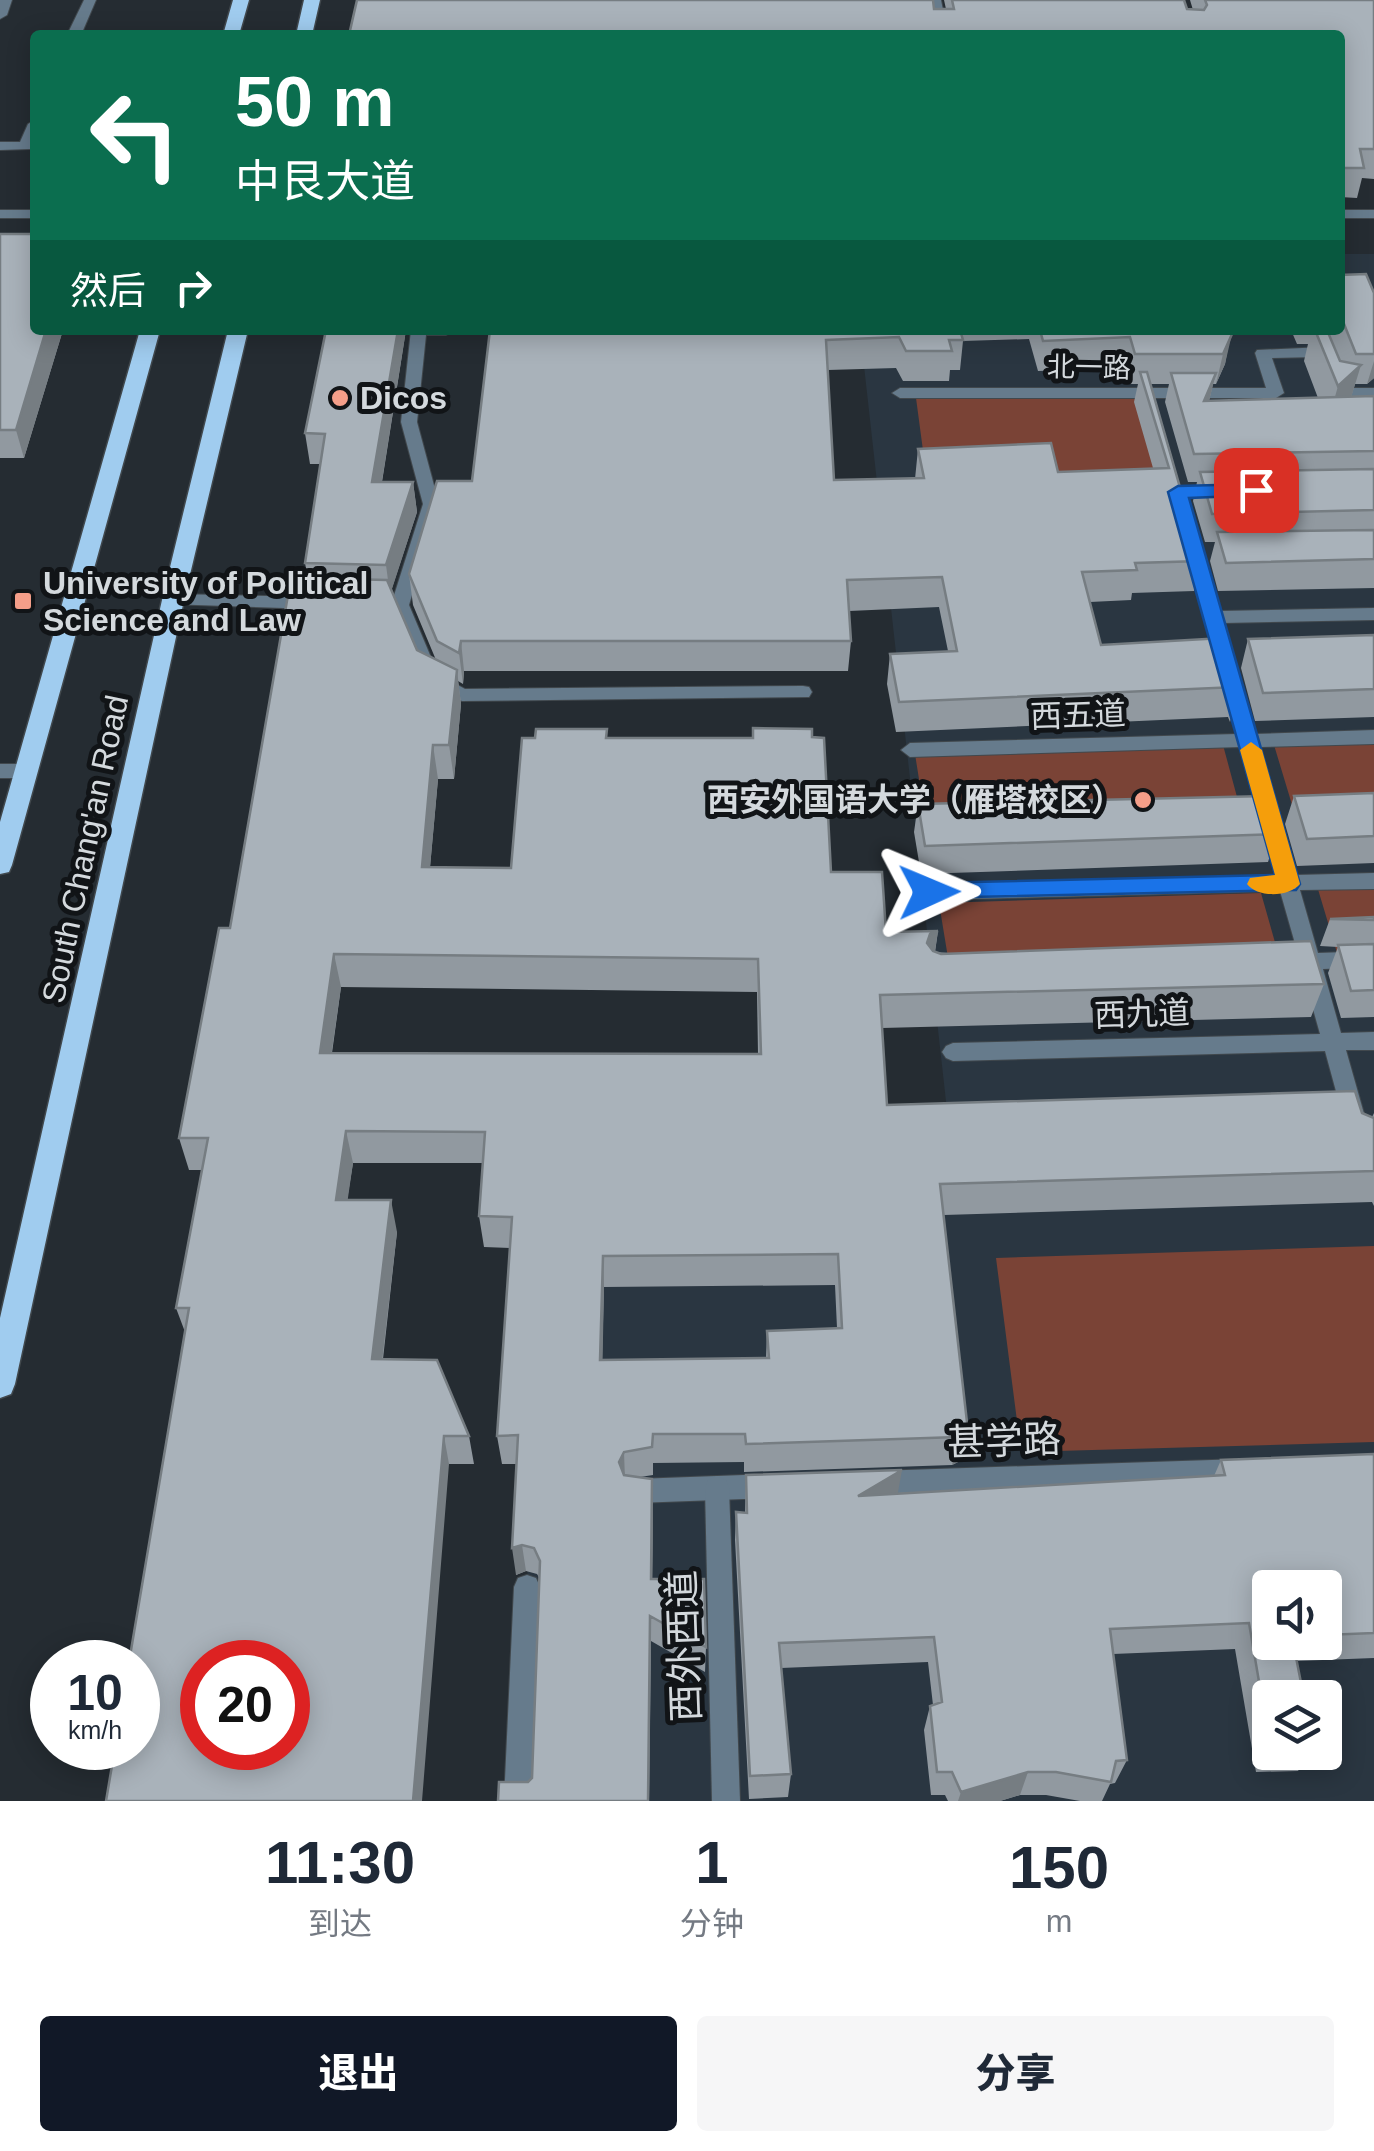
<!DOCTYPE html>
<html lang="zh">
<meta charset="utf-8">
<style>
body{margin:0;font-family:Helvetica,"Noto Sans SC",sans-serif;background:#f6f6f7;color:#1f2937;height:100vh;display:flex;flex-direction:column;font-size:38px;white-space:nowrap}
*{box-sizing:border-box;margin:0}
p{font-size:32px;color:#747a83}
.icon{flex:none;width:55px;height:55px;fill:none;stroke:currentColor;stroke-width:2;stroke-linecap:round;stroke-linejoin:round}
.map{position:relative;height:1801px;overflow:hidden}
.sheet{display:flex;flex-direction:column;background:#fff;flex:1}
.sheet>*{flex:none}
.hud{position:absolute;left:30px;top:30px;width:1315px;height:305px;border-radius:10px;box-shadow:0 5px 25px #0003;background:#0b6e4f;color:#fff;overflow:hidden}
.tools{position:absolute;left:1252px;top:1570px;display:grid;gap:20px}
.tools a{display:grid;place-items:center;width:90px;height:90px;border-radius:10px;background:#fff;box-shadow:0 5px 25px #0003;font-size:50px}
.speed{position:absolute;left:30px;top:1640px;display:flex;gap:20px;font-size:50px;font-weight:700;text-align:center}
.speed>*{display:grid;place-content:center;width:130px;height:130px;border-radius:50%;background:#fff;box-shadow:0 5px 25px #0003;line-height:1}
.speed small{font-size:25px;font-weight:400}
.speed .limit{border:15px solid #d22;background:#fff;color:#111}
.pin{position:absolute;display:grid;place-items:center;width:85px;height:85px;color:#fff;margin:-42px;border-radius:20px;box-shadow:0 5px 15px #0006}
.me{position:absolute;width:110px;margin:-55px;rotate:89deg;stroke-linejoin:round;filter:drop-shadow(0 0 8px #0008)}
.turn{display:flex;align-items:center;gap:35px;height:210px;padding:0 40px;font-size:45px}
.turn .icon{width:130px;height:130px;stroke-width:2.5}
.turn b{display:block;font-size:70px;line-height:85px}
.then{display:flex;align-items:center;height:95px;padding:0 40px;background:#0003;gap:20px;font-size:38px}
.eta{display:flex;justify-content:space-evenly;align-items:center;height:170px;text-align:center}
.eta b{font-size:60px;font-weight:800;line-height:70px}
.primary-button{display:flex;gap:20px;margin-top:auto;padding:20px 40px}
.primary-button a{flex:1;height:115px;border-radius:10px;background:#111827;color:#fff;font-size:40px;font-weight:800;line-height:115px;text-align:center}
.primary-button a+a{background:#f6f6f7;color:#1f2937}
.map>svg:first-child{display:block}
.built{fill:#2a3641;fill-rule:evenodd}
.green{fill:#7a4336}
.lines{fill:none;stroke-linecap:round;stroke-linejoin:round}
.service-casing{stroke:#41484d;stroke-width:2}
.pedestrian-casing{stroke:#41484d;stroke-width:2}
.tertiary-casing{stroke:#41484d;stroke-width:2}
.primary-casing{stroke:#41484d;stroke-width:3}
.service{fill:#667b8c;fill-rule:evenodd}
.pedestrian{fill:#667b8c;fill-rule:evenodd}
.tertiary{fill:#667b8c;fill-rule:evenodd}
.primary{fill:#a0ccef;fill-rule:evenodd}
.wall{fill:#9199a0;fill-rule:evenodd}
.shaded-wall{fill:#767d82}
.building{fill:#a9b2ba;stroke:#767d82;stroke-width:2.5;fill-rule:evenodd}
.route{fill:#1a73e8;stroke:#114b97;stroke-width:2.5}
.slow{fill:#f59e0b}
.poi-dot{fill:#f49e89;stroke:#111417;stroke-width:4}
.labels{text-anchor:middle;stroke-width:10;stroke-linejoin:round;paint-order:stroke}
.far-street-label{font-size:28px;fill:#d4d9dd;stroke:#111417}
.poi-label{font-size:32px;font-weight:bold;fill:#d4d9dd;stroke:#111417;text-anchor:start}
.street-label{font-size:32px;fill:#d4d9dd;stroke:#111417}
.near-street-label{font-size:38px;fill:#d4d9dd;stroke:#111417}
</style>
<div class="map">
<svg width="1374" height="1801" viewBox="0 0 1374 1801">
<rect width="100%" height="100%" fill="#252c32"/>
<!-- built -->
<path class="built" d="M1340,254H1374V1801H518L542,1221L957,1200L860,330H1340ZM1270,1588H1325V1642H1270ZM1270,1698H1325V1752H1270Z"/>
<!-- green -->
<path class="green" d="M1138,396L1155,473H926L916,398Z
M1374,742V805L1293,808L1274,745Z
M1223,745L1240,808L925,817L915,754Z
M1374,884V955L1338,956L1317,886Z
M1261,893L1280,960L950,970L939,903Z
M1374,1246V1442L1021,1452L996,1258Z"/>
<g class="lines">
<defs>
<path id="service" d="M0,0H12L7,15L0,19Z
M84,0H96L81,35H67Z
M929,0H941L948,35H934Z
M35,120V139L30,149L0,150V142H20L28,124Z
M411,330H454L446,335H426L417,422L439,504L409,605L438,674L465,689L803,686L809,687L812,692L809,697L462,701L425,683L391,605L423,504L401,422Z
M1324,347L1332,352L1345,388H1374V398L1333,396L1318,357L1272,358L1284,393L1276,398H900L892,393L900,388H1266L1255,353L1257,350Z
M1221,486L1227,487V495L1178,497L1170,492L1178,487Z
M1192,537L1201,543L1220,611L1374,608V620L1223,623L1255,734L1374,730V744L1259,747L1296,875L1374,873V889L1300,890L1318,953L1374,951V967L1323,969L1341,1033L1374,1032V1050H1346L1365,1117L1362,1123L1354,1126L1346,1123L1343,1117L1325,1051L953,1061L946,1058L942,1052L946,1046L953,1043L1320,1034L1302,970L1291,968L1288,962L1291,956L1298,954L1280,891L929,900L922,897L919,892L922,887L929,884L1276,876L1240,747L910,757L901,750L910,743L1237,734L1183,543Z
M173,594L313,597L322,603L313,609L167,604L164,600Z
M0,764H26L35,771L26,778H0Z
M1242,1459L1251,1463L1254,1471L1251,1479L1242,1483L876,1495L867,1491L864,1483L867,1475L876,1471Z
M772,1474L781,1478L784,1486L781,1494L772,1498L636,1503L627,1499L624,1491L627,1483L636,1479Z
M527,1575L536,1578L540,1587L532,1801H504L514,1587L518,1578Z"/>
<path id="pedestrian" d="M717,1476L726,1480L729,1488L740,1801H712L705,1488L708,1480Z"/>
<path id="tertiary" d="M0,210H35V218H0Z
M1340,210H1374V218H1340Z"/>
<path id="primary" d="M233,0H249L239,35H223Z
M304,0H320L312,35H296Z
M140,330H160L12,865L9,872L0,874V822Z
M228,330H248L184,600L15,1384L11,1394L0,1398V1318L162,600Z"/>
</defs>
<!-- service casing -->
<use href="#service" class="service-casing"/>
<!-- pedestrian casing -->
<use href="#pedestrian" class="pedestrian-casing"/>
<!-- tertiary casing -->
<use href="#tertiary" class="tertiary-casing"/>
<!-- primary casing -->
<use href="#primary" class="primary-casing"/>
<!-- service -->
<use href="#service" class="service"/>
<!-- pedestrian -->
<use href="#pedestrian" class="pedestrian"/>
<!-- tertiary -->
<use href="#tertiary" class="tertiary"/>
<!-- primary -->
<use href="#primary" class="primary"/>
</g>
<!-- wall -->
<path class="wall" d="M944,0H1184L1187,9L1193,10L1190,0H1374V179L1362,178L1357,198L1340,197V35L934,9H946Z
M0,234L35,330H63L24,458H0Z
M1340,275L1374,293V378L1367,384H1355L1351,397L1374,396V588L1218,591L1210,561L1215,542H1205L1193,501L1197,482H1188L1165,402L1169,384H1151L1201,561L1194,591L1132,593L1131,600L1090,602L1101,645L1223,638L1238,692L1230,722L1228,717L896,732L887,684L890,654L948,651L939,607L849,611L851,641L848,671H464L463,684L458,681L461,704L454,779H438L430,867L511,868L607,738L831,872L886,932L938,931L935,952L1324,984L1311,1017L882,1028L887,1105L1362,1113L1372,1117L1374,1113V1206L1372,1202L944,1215L968,1431L962,1460L952,1465L744,1472V1462L653,1463V1475L640,1477L653,1506L652,1579L706,1647L705,1672L651,1641L649,1801H498L532,1778L540,1579L537,1574L526,1571L516,1575L517,1464H502L497,1436L510,1248L484,1247L479,1216L483,1163H353L347,1200L397,1232L383,1359L469,1436L474,1464H449L185,1332L176,1308L202,1170H189L179,1138L230,928L299,595L308,578L305,563L320,464H310L305,433L406,330L382,482H413L417,512L391,591L417,650L436,660L413,605L409,574L472,481L490,330H1261L1231,331L1225,364L1216,384H1213L1209,401L1318,398L1304,361L1308,344H1297L1291,330H1340ZM1029,339L1038,371L1124,368L1129,384H1138L1134,402L1153,468L1058,472L918,449L915,479L834,480L828,370L896,368L903,381H949L950,370H960L963,341ZM341,987L757,992L758,1054L332,1053ZM835,1285L837,1328L767,1331L766,1358L602,1360L604,1287Z
M1374,635V717L1255,721L1241,668L1248,639Z
M1374,793V863L1297,866L1285,824L1294,796Z
M918,804L1277,834L1268,862L921,874L914,832Z
M1374,917V1017L1341,1018L1328,973L1338,947L1320,946L1330,919Z
M1374,1454V1658L1297,1661L1270,1698V1752H1310L1298,1771L1256,1772L1235,1649L1113,1654L1127,1760L1115,1783L1110,1784L1102,1801H1080L1046,1795H1020L1000,1801H948L945,1795H931L924,1730L930,1706L933,1705L928,1662L781,1668L791,1774L788,1797L749,1799L735,1540L736,1512L745,1513L746,1475L898,1493L1214,1476L1221,1460ZM1325,1588V1642H1270Z"/>
<!-- shaded-wall -->
<path class="shaded-wall" d="M46,330H63L24,458L16,430Z
M398,330H406L377,512L372,482Z
M1232,334L1225,364L1216,384L1223,354Z
M1374,361V378L1367,384Z
M1361,365L1350,401L1328,422L1338,386Z
M1216,373L1209,401H1204Z
M413,482L417,512L390,595L386,565Z
M461,641L464,671L463,684L459,653Z
M457,670L461,704L454,779L449,745Z
M433,745L438,779L427,901L422,867Z
M938,931L933,964L927,943L930,934Z
M334,954L341,987L327,1085L320,1053Z
M346,1131L353,1163L343,1232L336,1200Z
M391,1200L397,1232L379,1388L372,1359Z
M603,1256L604,1287L602,1389L600,1360Z
M968,1431L962,1460L952,1465L958,1437Z
M444,1436L449,1464L422,1801H413Z
M624,1452L625,1480L619,1462Z
M902,1470L897,1498L858,1496Z
M652,1479L653,1506L652,1605L651,1579Z
M522,1545L526,1571L516,1575L512,1548Z
M650,1616L649,1801H648Z
M1028,1772L1020,1795L1000,1801H958L961,1792Z"/>
<!-- building -->
<path class="building" d="M357,0H933L934,9H954L952,0H1184L1187,9L1204,10L1207,5L1205,0H1374V149H1360L1364,168H1340V35H349Z
M0,234H35V330H46L16,430H0Z
M1366,274L1374,293V354H1356L1342,319L1340,318V275Z
M326,330H398L372,482H413L386,565L305,563L325,434L305,433Z
M490,330H960L963,340H949L952,351H906L899,337L826,340L834,480L924,478L918,449L1051,443L1058,472L1169,468L1140,372H1147L1201,561L1135,563L1137,570L1082,572L1101,645L1223,638L1238,692L1236,687L899,702L890,654L957,651L942,577L847,580L851,641H461L459,653L437,641L409,574L437,481H472Z
M1040,330H1230L1232,334L1223,354H1135L1130,337L1043,341Z
M1315,330H1327L1340,361L1361,365L1338,386Z
M1171,373H1216L1204,401L1374,396V451L1194,454Z
M1374,469V510L1212,514L1200,472Z
M1374,530V559L1226,563L1217,532Z
M301,578L387,580L417,650L457,670L449,745H433L422,867L511,868L522,738H535L536,729H607L606,738H753V728L812,729V737L824,738L831,872H882L886,932L938,931L930,934L927,943L933,951L941,954L1311,941L1324,984L880,995L887,1105L1355,1091L1362,1113L1374,1118V1171L940,1184L968,1431L958,1437L746,1444L745,1434H653L652,1447L624,1452L619,1462L624,1475L652,1479L651,1579H704L706,1647L650,1616L648,1801H498L499,1782H528L532,1778L540,1561L534,1548L522,1545L512,1548L518,1435L497,1436L512,1217L479,1216L485,1132L346,1131L336,1200H391L372,1359L437,1360L469,1436H444L413,1801H106L115,1748H138V1662H129L189,1308H176L208,1138H179L219,928H230L288,595H299ZM334,954L758,959L761,1054L320,1053ZM838,1254L842,1328L767,1331L769,1358L600,1360L603,1256ZM202,1662H288V1748H202Z
M1374,635V689L1263,693L1248,639Z
M1374,793V836L1307,839L1294,796Z
M1267,796L1277,834L925,846L918,804Z
M1374,917V920L1330,919Z
M1374,944V990L1351,991L1338,945Z
M1374,1454V1633L1325,1635V1588H1270V1642H1293L1304,1698H1270V1746L1249,1623L1110,1629L1127,1760L1116,1761L1111,1782L1056,1772H1028L961,1792L952,1772H937L930,1706L942,1702L934,1637L779,1643L791,1774L750,1776L736,1512L747,1513L746,1475L902,1470L858,1496L1225,1475L1221,1460Z"/>
<!-- route -->
<path class="route" d="M1256,484L1263,486V495L1189,498L1300,884L1296,890L921,898L917,892L929,883L1275,875L1168,492L1178,486Z"/>
<!-- slow -->
<path class="slow" d="M1251,742L1262,750L1300,884C1290,897 1257,898 1247,884L1250,878L1275,875L1240,750Z"/>
<!-- markers -->
<g class="poi-dot">
<circle cx="340" cy="398" r="10"/>
<rect x="13" y="591" width="20" height="20" rx="5"/>
<circle cx="1143" cy="800" r="10"/>
</g>
<g class="labels">
<!-- far-street labels -->
<g class="far-street-label">
<text transform="translate(1089 367) rotate(1)" y="10">北一路</text>
</g>
<!-- poi labels -->
<g class="poi-label">
<text x="360" y="409">Dicos</text>
<text x="43" y="594">University of Political<tspan x="43" dy="37">Science and Law</tspan></text>
<text x="1123" y="811" text-anchor="end">西安外国语大学（雁塔校区）</text>
</g>
<!-- street labels -->
<g class="street-label">
<text transform="translate(1078 715) rotate(-2)" y="11">西五道</text>
<text transform="translate(85 849) rotate(-78)" y="11">South Chang'an Road</text>
<text transform="translate(1142 1014) rotate(-2)" y="11">西九道</text>
</g>
<!-- near-street labels -->
<g class="near-street-label">
<text transform="translate(1004 1441) rotate(-2)" y="13">甚学路</text>
<text transform="translate(684 1646) rotate(-92)" y="13">西外西道</text>
</g>
</g>
</svg>
<div class="tools">
<a><svg class="icon" aria-label="sound" viewBox="0 0 24 24"><path d="M4 9h4l5-4v14l-5-4H4zM17 9q2 3 0 6"/></svg></a>
<a><svg class="icon" aria-label="layers" viewBox="0 0 24 24"><path d="M12 4l9 5-9 5-9-5zM3 14l9 5 9-5"/></svg></a>
</div>
<div class="speed"><div>10<small>km/h</small></div><div class="limit">20</div></div>
<div class="pin" style="left:1256px;top:490px;background:#d93025"><svg class="icon" aria-label="arrive" viewBox="0 0 24 24"><path d="M6 21V4h12l-3 4 3 4H6"/></svg></div>
<svg class="me" style="left:929px;top:892px" viewBox="-20 -20 40 40"><path d="M0-17L14 15 0 8-14 15z" fill="#1a73e8" stroke="#fff" stroke-width="4"/></svg>
<div class="hud">
<div class="turn"><svg class="icon" aria-label="left" viewBox="0 0 24 24"><path d="M17 20v-9H6M10 6l-5 5 5 5"/></svg><div><b>50 m</b>中艮大道</div></div>
<div class="then">然后<svg class="icon" aria-label="right" viewBox="0 0 24 24"><path d="M7 20v-9h11M14 6l5 5-5 5"/></svg></div>
</div>
</div>
<section class="sheet">
<div class="eta">
<div><b>11:30</b><p>到达</p></div>
<div><b>1</b><p>分钟</p></div>
<div><b>150</b><p>m</p></div>
</div>
<div class="primary-button"><a>退出</a><a>分享</a></div>
</section>
